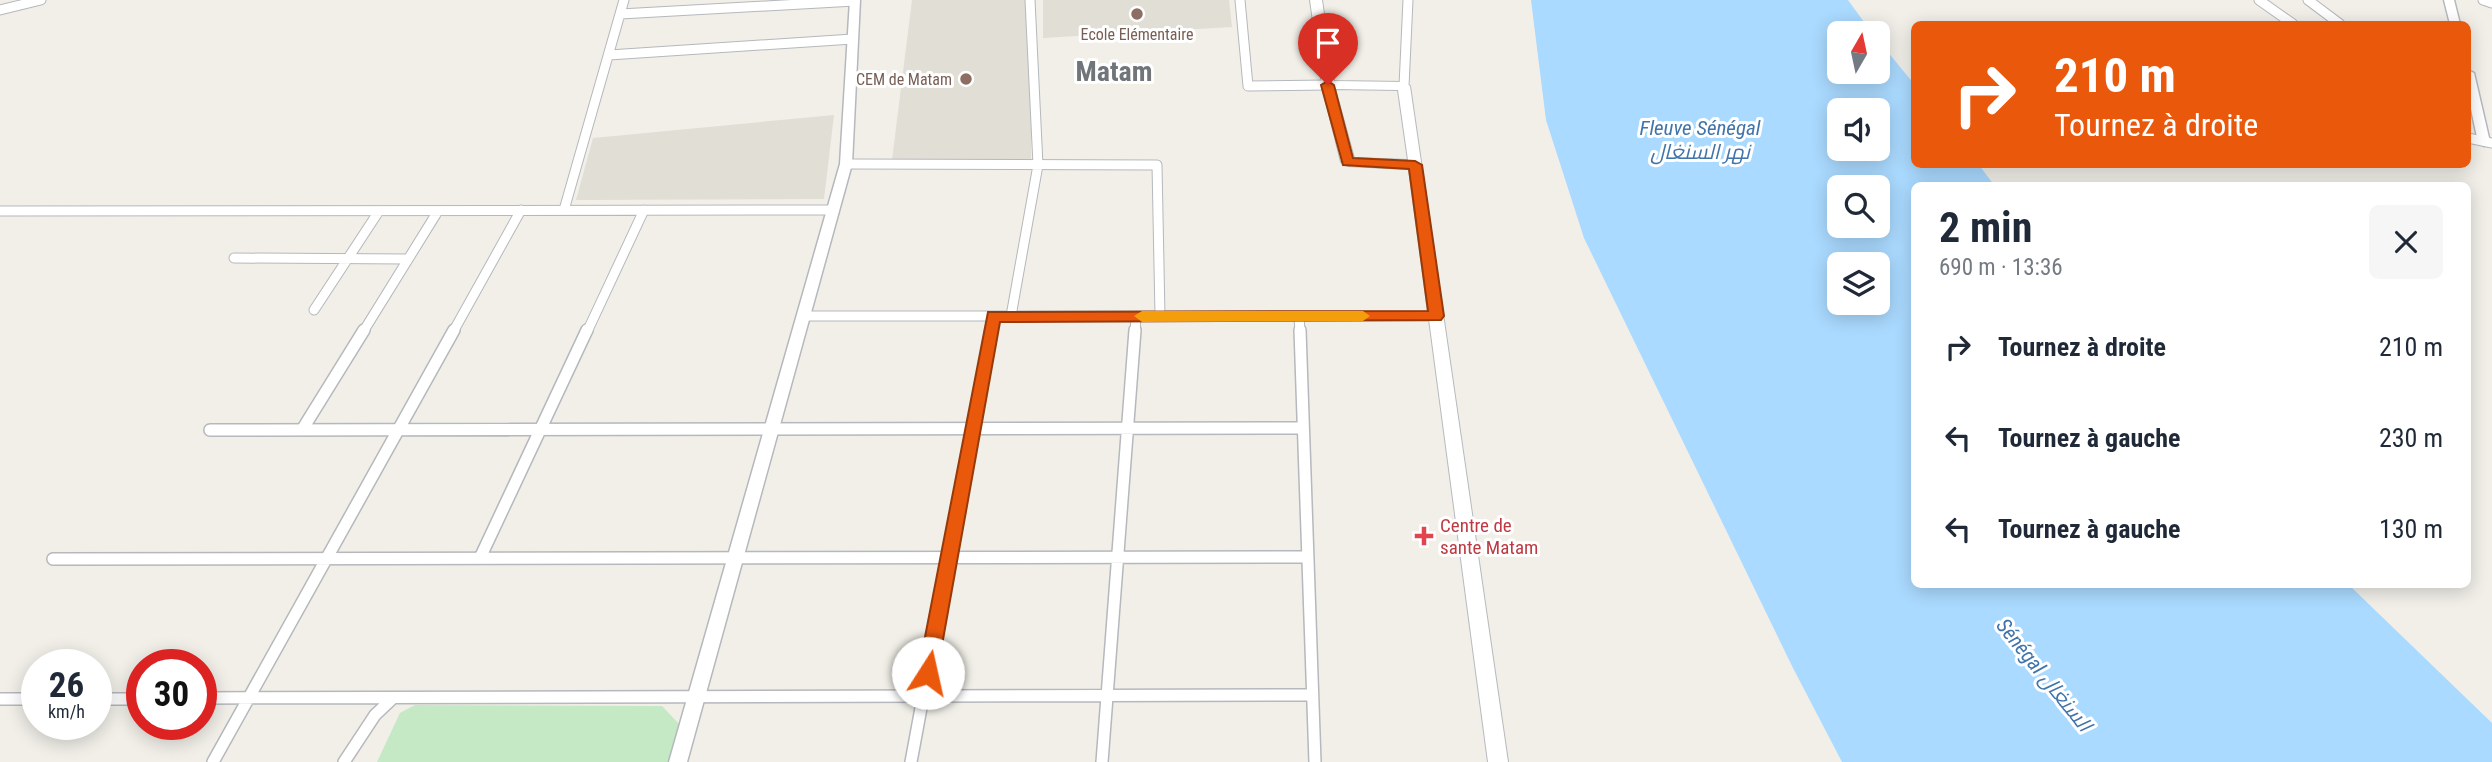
<!DOCTYPE html>
<html lang="fr">
<meta charset="utf-8">
<style>
body{margin:0;font-family:"Roboto Condensed",Cairo,sans-serif;background:#f6f6f7;color:#1f2937;height:100vh;display:flex;flex-direction:column;font-size:26px;white-space:nowrap}
*{box-sizing:border-box;margin:0}
p{font-size:23px;color:#747a83}
.icon{flex:none;width:38px;height:38px;fill:none;stroke:currentColor;stroke-width:2;stroke-linecap:round;stroke-linejoin:round}
.map{position:relative;flex:1;overflow:hidden}
.side{position:absolute;left:1911px;top:182px;width:560px;height:406px;display:flex;flex-direction:column;background:#fff;border-radius:10px;box-shadow:0 4px 18px #0003}
.side>*{flex:none}
.hud{position:absolute;left:1911px;top:21px;width:560px;height:147px;border-radius:10px;box-shadow:0 4px 18px #0003;background:#ea580c;color:#fff;overflow:hidden}
.needle{width:46px;rotate:9deg}
.tools{position:absolute;left:1827px;top:21px;display:grid;gap:14px}
.tools a{display:grid;place-items:center;width:63px;height:63px;border-radius:10px;background:#fff;box-shadow:0 4px 18px #0003;font-size:35px}
.speed{position:absolute;left:21px;top:649px;display:flex;gap:14px;font-size:35px;font-weight:700;text-align:center}
.speed>*{display:grid;place-content:center;width:91px;height:91px;border-radius:50%;background:#fff;box-shadow:0 4px 18px #0003;line-height:1}
.speed small{font-size:18px;font-weight:400}
.speed .limit{border:10px solid #d22;background:#fff;color:#111}
.pin{position:absolute;display:grid;place-items:center;width:60px;height:60px;color:#fff;margin:-72px -30px;border-radius:50% 50% 50% 0;rotate:-45deg;box-shadow:0 0 7px #0007}
.pin .icon{rotate:45deg}
.me{position:absolute;width:77px;margin:-38px;rotate:10deg;stroke-linejoin:round;filter:drop-shadow(0 0 5px #0008)}
.turn{display:flex;align-items:center;gap:24px;height:147px;padding:0 28px;font-size:32px}
.turn .icon{width:91px;height:91px;stroke-width:2.5}
.turn b{display:block;font-size:49px;line-height:60px}
.round{display:grid;place-items:center;flex:none;width:74px;height:74px;border-radius:10px;background:#f6f6f7}
.summary{display:flex;align-items:center;justify-content:space-between;height:119px;padding:0 28px}
h1{font-size:42px;font-weight:700;line-height:52px}
ul{padding:0;list-style:none}
li{display:flex;align-items:center;gap:21px;height:91px;padding:0 28px}
li div{flex:1}
li b{display:block;font-size:26px}
li em{font-style:normal}
.map>svg:first-child{display:block}
.education{fill:#e1ded6}
.green{fill:#c5e8c5}
.water{fill:#aadaff;fill-rule:evenodd}
.lines{fill:none;stroke-linecap:round;stroke-linejoin:round}
.minor-far1-casing{stroke:#b5b8bc;stroke-width:11}
.minor-casing{stroke:#b5b8bc;stroke-width:14}
.tertiary-casing{stroke:#b5b8bc;stroke-width:3}
.secondary-casing{stroke:#b6babf;stroke-width:2}
.minor-far1{stroke:#fff;stroke-width:9}
.minor{stroke:#fff;stroke-width:11}
.tertiary{fill:#fff;fill-rule:evenodd}
.secondary{fill:#fff;fill-rule:evenodd}
.route{fill:#ea580c;stroke:#983908;stroke-width:2}
.slow{fill:#f59e0b}
.education-dot{fill:#8d6e63;stroke:#fff;stroke-width:2.5}
.health-dot{fill:#e0444e;stroke:#fff;stroke-width:2.5}
.labels{text-anchor:middle;stroke-width:6;stroke-linejoin:round;paint-order:stroke}
.far-education-label{font-size:16px;fill:#785e54;stroke:#fff}
.health-label{font-size:19px;fill:#be3a42;stroke:#fff;text-anchor:start}
.water-label{font-size:21px;font-style:italic;fill:#4174aa;stroke:#fff}
.far-town-label{font-size:28px;font-weight:bold;fill:#70757a;stroke:#fff}
</style>
<div class="map">
<svg width="2492" height="762" viewBox="0 0 2492 762">
<rect width="100%" height="100%" fill="#f1efe8"/>
<!-- education -->
<path class="education" d="M912,0H1031V159L892,160Z
M1043,0H1229L1232,27L1043,38Z
M834,115L824,199L576,200L593,138Z"/>
<!-- green -->
<path class="green" d="M415,705L662,706L681,726L668,762H377L400,713Z"/>
<!-- water -->
<path class="water" d="M1531,0H1848L1872,33H1839V72H1878V40L1914,84V164L1979,165L1994,185L1914,186V584L2349,585L2492,723V762H1842L1793,668L1584,238L1546,120ZM1839,110H1878V149H1839ZM1839,187H1878V226H1839ZM1839,264H1878V303H1839Z"/>
<g class="lines">
<defs>
<path id="minor-far1" d="M1240,0L1248,86L1328,85
M2259,0L2293,24
M2308,0L2340,24
M2483,0L2492,3
M0,10L41,0
M620,14L855,1
M609,55L853,39
M1404,86L1408,0
M2468,138L2492,143
M846,164L1157,165L1160,316
M564,210L624,0
M0,211L832,210
M234,258L408,259
M314,310L379,211
M802,316H1436
M1011,316L1038,165L1030,0
M1299,316L1300,332
M363,332L438,211
M453,332L521,210
M587,332L644,210
M991,332L994,316
M1135,332L1136,316"/>
<path id="minor" d="M1300,330L1315,762
M210,430L1303,428
M302,430L364,330
M480,558L587,330
M53,559L1307,557
M201,698L1312,695
M0,699H37
M96,699H142
M213,762L454,330
M344,762L375,715L393,698
M911,762L991,330
M1102,762L1135,330"/>
<path id="tertiary" d="M850,0H860L852,164L687,762H669L840,164Z
M2444,0H2454L2460,24H2450Z
M2468,70L2474,73L2490,142L2484,146L2478,142L2468,95Z"/>
<path id="secondary" d="M1310,0H1322L1334,81L1404,82L1410,86L1508,762H1488L1409,169L1348,166L1341,162L1322,85ZM1335,89L1398,90L1408,160L1354,158Z"/>
</defs>
<!-- minor-far1 casing -->
<use href="#minor-far1" class="minor-far1-casing"/>
<!-- minor casing -->
<use href="#minor" class="minor-casing"/>
<!-- tertiary casing -->
<use href="#tertiary" class="tertiary-casing"/>
<!-- secondary casing -->
<use href="#secondary" class="secondary-casing"/>
<!-- minor-far1 -->
<use href="#minor-far1" class="minor-far1"/>
<!-- minor -->
<use href="#minor" class="minor"/>
<!-- tertiary -->
<use href="#tertiary" class="tertiary"/>
<!-- secondary -->
<use href="#secondary" class="secondary"/>
</g>
<!-- route -->
<path class="route" d="M1328,81L1334,85L1353,158L1415,161L1422,165L1444,316L1441,320L1000,322L937,673L934,679L928,682L921,679L918,673L988,312L1428,311L1409,169L1343,165L1321,85Z"/>
<!-- slow -->
<path class="slow" d="M1142,311H1363L1370,316L1363,321L1142,322L1134,316Z"/>
<!-- markers -->
<g class="education-dot">
<circle cx="1137" cy="14" r="7"/>
<circle cx="966" cy="79" r="7"/>
</g>
<path class="health-dot" d="M1420.5 525.5h7v7h7v7h-7v7h-7v-7h-7v-7h7z"/>
<g class="labels">
<!-- far-education labels -->
<g class="far-education-label">
<text x="1137" y="40">Ecole Elémentaire</text>
<text x="952" y="85" text-anchor="end">CEM de Matam</text>
</g>
<!-- health labels -->
<g class="health-label">
<text x="1440" y="532">Centre de<tspan x="1440" dy="22">sante Matam</tspan></text>
</g>
<!-- water labels -->
<g class="water-label">
<text x="1700" y="135">Fleuve Sénégal<tspan x="1700" dy="24">نهر السنغال</tspan></text>
<text transform="translate(2044 675) rotate(51)" y="7">Sénégal السنغال</text>
</g>
<!-- far-town labels -->
<g class="far-town-label">
<text x="1114" y="81">Matam</text>
</g>
</g>
</svg>
<div class="tools">
<a><svg class="needle" viewBox="-14 -14 28 28"><path d="M0-13l5 13h-10z" fill="#e53935"/><path d="M0 13l5-13h-10z" fill="#747a83"/></svg></a>
<a><svg class="icon" aria-label="sound" viewBox="0 0 24 24"><path d="M4 9h4l5-4v14l-5-4H4zM17 9q2 3 0 6"/></svg></a>
<a><svg class="icon" aria-label="search" viewBox="0 0 24 24"><circle cx="10" cy="10" r="6"/><path d="M15 15l6 6"/></svg></a>
<a><svg class="icon" aria-label="layers" viewBox="0 0 24 24"><path d="M12 4l9 5-9 5-9-5zM3 14l9 5 9-5"/></svg></a>
</div>
<div class="speed"><div>26<small>km/h</small></div><div class="limit">30</div></div>
<div class="pin" style="left:1328px;top:85px;background:#d93025"><svg class="icon" aria-label="arrive" viewBox="0 0 24 24"><path d="M6 21V4h12l-3 4 3 4H6"/></svg></div>
<svg class="me" style="left:928px;top:673px" viewBox="-20 -20 40 40"><circle r="19" fill="#fff"/><path d="M0-13L10 11 0 6-10 11z" fill="#ea580c"/></svg>
<div class="hud">
<div class="turn"><svg class="icon" aria-label="right" viewBox="0 0 24 24"><path d="M7 20v-9h11M14 6l5 5-5 5"/></svg><div><b>210 m</b>Tournez à droite</div></div>
</div>
<section class="side">
<div class="summary"><div><h1>2 min</h1><p>690 m · 13:36</p></div><a class="round"><svg class="icon" aria-label="close" viewBox="0 0 24 24"><path d="M6 6l12 12M18 6L6 18"/></svg></a></div>
<ul>
<li><svg class="icon" aria-label="right" viewBox="0 0 24 24"><path d="M7 20v-9h11M14 6l5 5-5 5"/></svg><div><b>Tournez à droite</b></div><em>210 m</em></li>
<li><svg class="icon" aria-label="left" viewBox="0 0 24 24"><path d="M17 20v-9H6M10 6l-5 5 5 5"/></svg><div><b>Tournez à gauche</b></div><em>230 m</em></li>
<li><svg class="icon" aria-label="left" viewBox="0 0 24 24"><path d="M17 20v-9H6M10 6l-5 5 5 5"/></svg><div><b>Tournez à gauche</b></div><em>130 m</em></li>
</ul>
</section>
</div>
